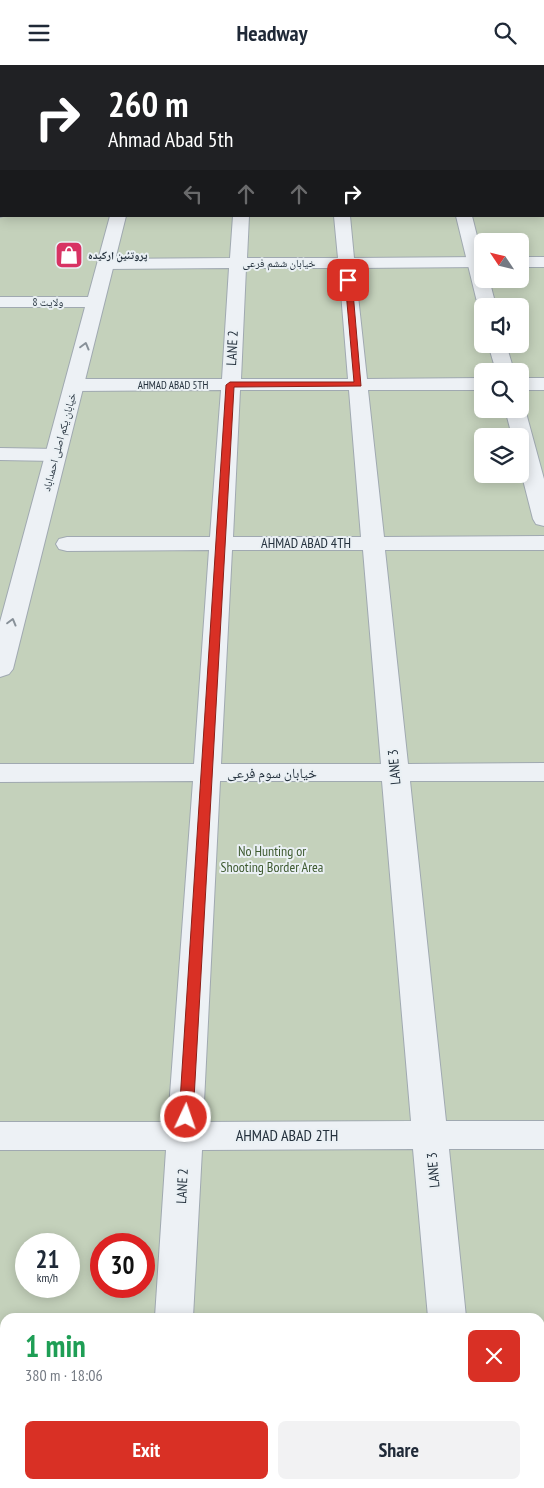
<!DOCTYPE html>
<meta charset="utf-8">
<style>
body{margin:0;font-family:"PT Sans Narrow","Noto Naskh Arabic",sans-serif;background:#f2f2f3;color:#1f2937;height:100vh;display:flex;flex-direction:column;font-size:19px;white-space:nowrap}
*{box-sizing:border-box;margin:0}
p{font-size:16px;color:#747a83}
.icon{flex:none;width:28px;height:28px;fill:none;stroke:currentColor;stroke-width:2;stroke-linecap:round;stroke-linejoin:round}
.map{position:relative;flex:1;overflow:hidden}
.details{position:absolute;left:0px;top:1248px;width:545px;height:176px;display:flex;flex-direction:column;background:#fff;border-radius:15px 15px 0 0;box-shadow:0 2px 12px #0003}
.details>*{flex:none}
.hud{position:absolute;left:0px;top:0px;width:545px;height:152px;box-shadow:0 2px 12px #0003;background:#202124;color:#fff;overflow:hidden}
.needle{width:32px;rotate:305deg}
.fabs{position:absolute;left:474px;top:168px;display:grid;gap:10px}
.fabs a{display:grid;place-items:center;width:55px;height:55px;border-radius:8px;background:#fff;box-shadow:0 2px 12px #0003;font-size:25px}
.speed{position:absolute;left:15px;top:1168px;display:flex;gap:10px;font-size:25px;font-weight:700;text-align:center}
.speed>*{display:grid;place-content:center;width:65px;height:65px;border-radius:50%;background:#fff;box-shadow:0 2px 12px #0003;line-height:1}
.speed small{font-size:12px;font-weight:400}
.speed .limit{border:8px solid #d22;background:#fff;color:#111}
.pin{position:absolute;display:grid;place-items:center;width:42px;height:42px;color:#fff;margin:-21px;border-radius:10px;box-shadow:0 2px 8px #0006}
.me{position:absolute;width:55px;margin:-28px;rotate:3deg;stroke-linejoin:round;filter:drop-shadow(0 0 4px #0008)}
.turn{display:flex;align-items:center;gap:18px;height:105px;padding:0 25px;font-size:22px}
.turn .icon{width:65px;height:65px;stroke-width:2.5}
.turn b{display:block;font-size:35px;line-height:42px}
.lanes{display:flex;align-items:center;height:48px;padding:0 25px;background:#0003;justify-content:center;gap:25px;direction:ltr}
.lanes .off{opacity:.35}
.round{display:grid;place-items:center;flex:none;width:52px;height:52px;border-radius:8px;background:#f2f2f3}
.head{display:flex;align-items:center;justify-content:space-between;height:85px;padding:0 25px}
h1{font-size:30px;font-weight:700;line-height:38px;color:#1e9e55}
.button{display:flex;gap:10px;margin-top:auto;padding:10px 25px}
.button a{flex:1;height:58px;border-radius:8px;background:#d93025;color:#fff;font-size:20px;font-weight:700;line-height:58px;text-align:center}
.button a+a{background:#f2f2f3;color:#1f2937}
header{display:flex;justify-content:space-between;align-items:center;height:65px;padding:0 25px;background:#fff;font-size:22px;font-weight:700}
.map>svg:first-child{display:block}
.green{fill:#c4d1bb;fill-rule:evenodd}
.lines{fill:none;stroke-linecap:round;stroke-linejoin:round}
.minor-casing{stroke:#a0a9b1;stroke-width:2}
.tertiary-casing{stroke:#a0a9b1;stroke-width:2}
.minor{fill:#edf1f5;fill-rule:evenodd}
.tertiary{fill:#edf1f5;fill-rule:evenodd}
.oneway{stroke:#889199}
.route{fill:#d93025;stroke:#8d1f18}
.labels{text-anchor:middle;stroke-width:4;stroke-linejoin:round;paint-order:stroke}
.far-poi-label{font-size:11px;font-weight:bold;fill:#24313d;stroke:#eaf0f4;text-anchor:start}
.far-street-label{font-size:11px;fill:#24313d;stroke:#eaf0f4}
.street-label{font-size:14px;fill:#24313d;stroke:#eaf0f4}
.park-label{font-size:14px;fill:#3e5a30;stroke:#eaf0f4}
.near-street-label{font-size:16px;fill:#24313d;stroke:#eaf0f4}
</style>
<header><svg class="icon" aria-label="menu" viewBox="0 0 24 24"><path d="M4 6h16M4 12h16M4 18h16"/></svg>Headway<svg class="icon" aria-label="search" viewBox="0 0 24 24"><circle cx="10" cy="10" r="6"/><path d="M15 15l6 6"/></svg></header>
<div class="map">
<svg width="544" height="1423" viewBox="0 0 544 1423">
<rect width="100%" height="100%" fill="#dae1e7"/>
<!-- green -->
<path class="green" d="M0,0H544V1423H0ZM1,1H544V151H1ZM482,176H520V214H482ZM482,241H520V279H482ZM482,306H520V344H482ZM482,371H520V409H482ZM26,1179H69V1221H26ZM101,1179H144V1221H101ZM5,1252H540V1419H5Z"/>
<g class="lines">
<defs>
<path id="minor" d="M244,0H256V1H244Z
M322,0H334V1H322Z
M505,0H518V1H506Z
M0,71H1V79H0Z
M0,142L3,151L0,152Z
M233,151H249L247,193H338L334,151H350L354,193L482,192V202L355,203L367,314L482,313V325H368L384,472L544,471V485H385L408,699L544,698V716H410L446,1056H544V1084H449L466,1252H428L413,1084L202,1085L193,1252H155L166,1085H0V1057H168L193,716L0,717V699H194L209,485L67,486L59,484L56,479L59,474L67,472H210L221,325L74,326L67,324L64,320L67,316L74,314H222L229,203L106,204L100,203L98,199L100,195L106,194L230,193ZM246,203H339L348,314H241ZM240,325H349L361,472H233ZM232,485H363L381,699H221ZM220,716H382L411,1056L203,1057Z
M520,192H544V202H520Z
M520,313H544V325H520Z
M0,383L56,384L63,386L66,390L63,394L56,396L0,395Z
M143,1419H185L184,1423H142Z
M442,1419H484V1423H442Z"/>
<path id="tertiary" d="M150,0H162V1H150Z
M410,0H422V1H410Z
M110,151H126L13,604L9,609L0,612V557L85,242H0V232H88Z
M456,151H472L482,191V214H489L496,241H482V245L478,241Z
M488,279H506L514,306H496Z
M520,339L525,344L544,414V461L536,459L533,454L520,403V371H512L505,344H520Z"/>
</defs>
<!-- minor casing -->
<use href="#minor" class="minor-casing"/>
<!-- tertiary casing -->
<use href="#tertiary" class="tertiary-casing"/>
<!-- minor -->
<use href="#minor" class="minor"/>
<!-- tertiary -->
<use href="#tertiary" class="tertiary"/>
</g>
<!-- one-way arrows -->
<defs><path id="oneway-chevron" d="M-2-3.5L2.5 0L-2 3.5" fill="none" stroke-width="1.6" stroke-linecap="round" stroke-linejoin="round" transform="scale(1.25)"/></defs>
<g class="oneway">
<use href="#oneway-chevron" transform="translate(85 281) rotate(-75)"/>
<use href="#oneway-chevron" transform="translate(12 557) rotate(-75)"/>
</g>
<!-- route -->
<path class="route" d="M348,213L352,215L361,321L234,322L193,1052L191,1056L186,1057L181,1056L179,1052L226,320L230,317H354L345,215Z"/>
<!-- icons -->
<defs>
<symbol id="shop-square" viewBox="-11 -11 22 22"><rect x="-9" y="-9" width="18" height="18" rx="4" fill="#d83263" stroke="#eaf0f4"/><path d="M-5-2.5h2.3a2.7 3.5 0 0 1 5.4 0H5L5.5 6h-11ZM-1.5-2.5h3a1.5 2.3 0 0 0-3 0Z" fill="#fff"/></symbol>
</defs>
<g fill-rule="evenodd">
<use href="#shop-square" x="53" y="174" width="32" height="32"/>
</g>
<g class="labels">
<!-- far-poi labels -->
<g class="far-poi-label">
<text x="88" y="194">پروتئین ارکیده</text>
</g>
<!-- far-street labels -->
<g class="far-street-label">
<text x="279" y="202">خیابان ششم فرعی</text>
<text x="48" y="241">ولایت 8</text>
<text x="173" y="324">AHMAD ABAD 5TH</text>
<text transform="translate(59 377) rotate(-75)" y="4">خیابان یکم اصلی احمداباد</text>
</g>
<!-- street labels -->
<g class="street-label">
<text transform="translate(232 283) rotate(-87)" y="5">LANE 2</text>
<text x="306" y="483">AHMAD ABAD 4TH</text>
<text transform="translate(394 702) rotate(-95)" y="5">LANE 3</text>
<text x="272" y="713">خیابان سوم فرعی</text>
<text transform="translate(433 1105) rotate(-95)" y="5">LANE 3</text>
<text transform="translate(182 1121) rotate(-87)" y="5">LANE 2</text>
</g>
<!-- park labels -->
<g class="park-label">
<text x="272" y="791">No Hunting or<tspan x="272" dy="16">Shooting Border Area</tspan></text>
</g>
<!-- near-street labels -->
<g class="near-street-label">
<text x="287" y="1076">AHMAD ABAD 2TH</text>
</g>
</g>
</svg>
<div class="fabs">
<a><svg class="needle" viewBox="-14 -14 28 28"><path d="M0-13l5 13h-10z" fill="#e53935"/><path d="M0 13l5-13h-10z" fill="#747a83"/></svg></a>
<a><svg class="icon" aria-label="sound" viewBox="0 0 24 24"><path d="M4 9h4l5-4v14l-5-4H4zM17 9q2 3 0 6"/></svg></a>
<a><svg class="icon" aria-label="search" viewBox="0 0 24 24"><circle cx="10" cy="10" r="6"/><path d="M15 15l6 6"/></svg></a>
<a><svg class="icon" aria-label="layers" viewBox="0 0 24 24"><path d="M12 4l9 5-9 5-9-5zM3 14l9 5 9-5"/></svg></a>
</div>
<div class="speed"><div>21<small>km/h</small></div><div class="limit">30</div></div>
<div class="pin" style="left:348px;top:215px;background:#d93025"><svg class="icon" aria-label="arrive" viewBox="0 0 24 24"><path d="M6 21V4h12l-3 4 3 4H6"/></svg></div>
<svg class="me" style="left:186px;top:1052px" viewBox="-20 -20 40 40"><circle r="17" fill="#d93025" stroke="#fff" stroke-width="3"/><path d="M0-11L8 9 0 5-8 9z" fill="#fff"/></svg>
<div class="hud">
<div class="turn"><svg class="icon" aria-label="right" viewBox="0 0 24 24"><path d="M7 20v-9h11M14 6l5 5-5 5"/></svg><div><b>260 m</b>Ahmad Abad 5th</div></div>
<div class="lanes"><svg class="icon off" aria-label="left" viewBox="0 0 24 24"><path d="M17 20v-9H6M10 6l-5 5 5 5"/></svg><svg class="icon off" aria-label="ahead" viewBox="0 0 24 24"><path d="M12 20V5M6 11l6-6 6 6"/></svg><svg class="icon off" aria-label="ahead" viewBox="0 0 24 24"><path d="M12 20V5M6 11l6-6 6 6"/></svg><svg class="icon" aria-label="right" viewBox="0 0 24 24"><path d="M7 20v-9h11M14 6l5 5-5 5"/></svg></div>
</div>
<section class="details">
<div class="head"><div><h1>1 min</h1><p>380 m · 18:06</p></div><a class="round" style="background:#d93025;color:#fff"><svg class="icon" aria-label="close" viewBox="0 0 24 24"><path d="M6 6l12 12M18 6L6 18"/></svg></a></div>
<div class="button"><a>Exit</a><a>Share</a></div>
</section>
</div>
